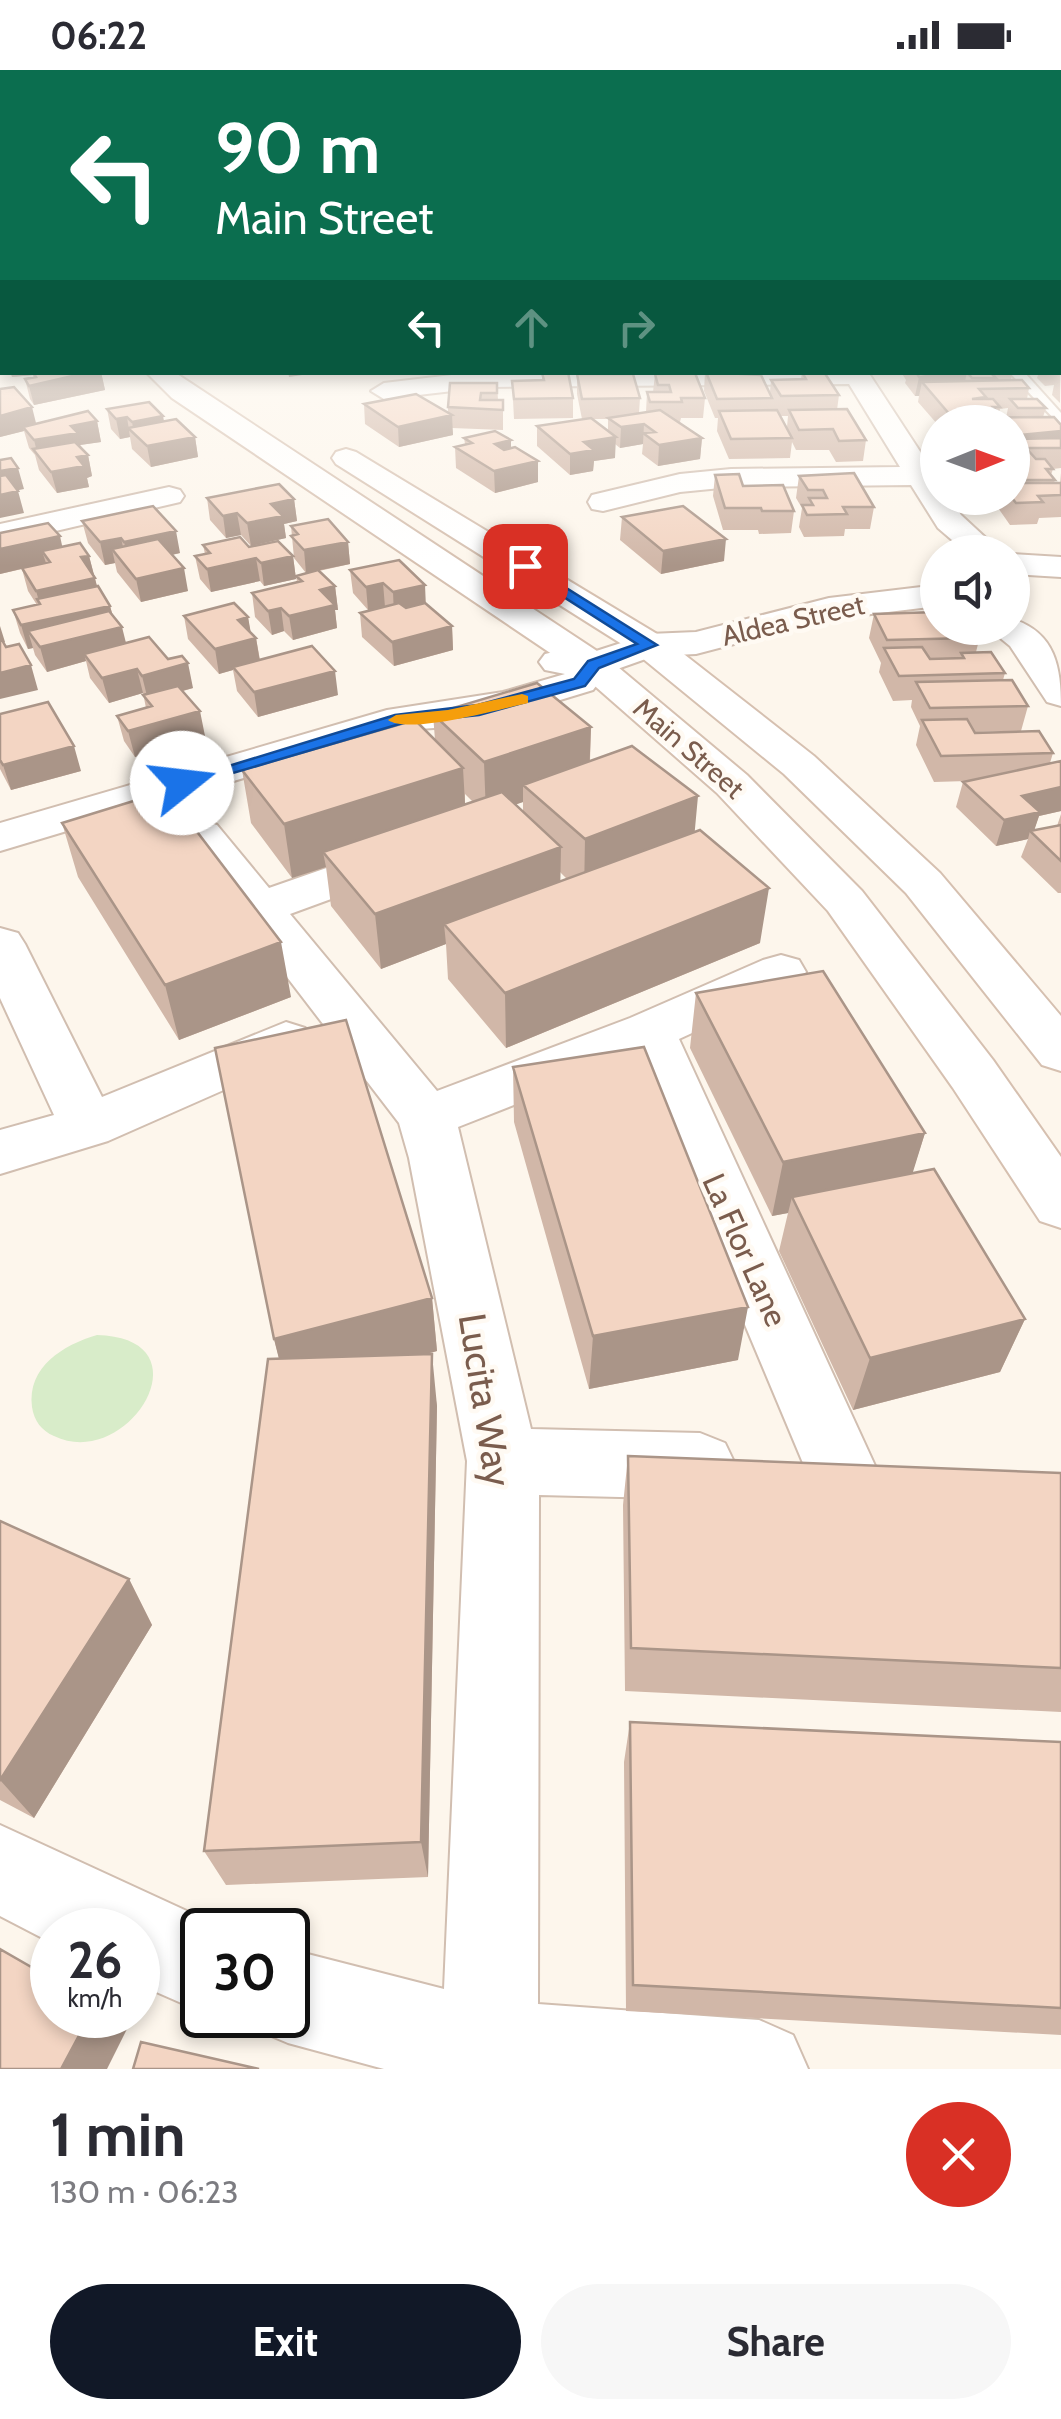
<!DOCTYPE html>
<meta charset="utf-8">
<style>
body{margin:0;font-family:Cabin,sans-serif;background:#f7f7f7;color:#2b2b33;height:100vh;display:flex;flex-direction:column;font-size:38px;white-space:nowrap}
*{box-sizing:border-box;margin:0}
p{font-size:32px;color:#7c7c81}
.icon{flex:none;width:55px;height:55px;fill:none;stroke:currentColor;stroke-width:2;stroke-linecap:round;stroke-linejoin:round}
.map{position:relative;height:1999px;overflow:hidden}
.details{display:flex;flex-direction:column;background:#fff;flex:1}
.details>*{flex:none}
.top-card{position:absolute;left:0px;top:0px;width:1062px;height:305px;box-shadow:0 5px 15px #0003;background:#0b6e4f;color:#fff;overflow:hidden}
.needle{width:65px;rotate:89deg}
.controls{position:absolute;left:920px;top:335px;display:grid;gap:20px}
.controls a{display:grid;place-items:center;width:110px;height:110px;border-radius:50%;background:#fff;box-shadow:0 5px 15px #0003;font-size:50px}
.speed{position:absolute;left:30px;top:1838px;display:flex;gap:20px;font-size:50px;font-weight:700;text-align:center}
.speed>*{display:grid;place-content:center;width:130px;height:130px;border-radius:50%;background:#fff;box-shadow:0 5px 15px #0003;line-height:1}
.speed small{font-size:25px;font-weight:400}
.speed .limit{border:5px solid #111;border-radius:15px;background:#fff;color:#111}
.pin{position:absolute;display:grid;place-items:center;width:85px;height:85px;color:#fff;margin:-42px;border-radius:20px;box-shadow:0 5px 15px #0006}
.me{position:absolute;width:110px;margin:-55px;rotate:74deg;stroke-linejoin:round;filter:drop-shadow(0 0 8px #0008)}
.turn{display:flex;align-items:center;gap:35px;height:210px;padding:0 50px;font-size:45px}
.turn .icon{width:130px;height:130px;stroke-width:2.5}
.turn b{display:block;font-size:70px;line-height:85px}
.lanes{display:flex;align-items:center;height:95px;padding:0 50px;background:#0003;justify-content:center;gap:50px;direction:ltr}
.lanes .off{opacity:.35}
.round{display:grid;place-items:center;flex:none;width:105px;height:105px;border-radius:52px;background:#f7f7f7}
.head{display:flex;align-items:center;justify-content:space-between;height:170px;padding:0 50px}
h1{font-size:60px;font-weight:700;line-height:75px}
.primary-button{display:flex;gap:20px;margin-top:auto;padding:20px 50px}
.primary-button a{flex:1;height:115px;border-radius:60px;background:#111827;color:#fff;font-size:40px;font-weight:700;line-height:115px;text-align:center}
.primary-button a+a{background:#f7f7f7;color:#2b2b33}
.status{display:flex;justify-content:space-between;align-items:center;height:70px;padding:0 50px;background:#fff;direction:ltr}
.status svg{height:28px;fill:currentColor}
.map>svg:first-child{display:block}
.green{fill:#d8ecc9}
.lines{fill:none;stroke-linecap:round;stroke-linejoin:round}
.lane-casing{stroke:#d1beb0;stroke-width:4}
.street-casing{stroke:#d1beb0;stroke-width:4}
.secondary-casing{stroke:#d6c0b0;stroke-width:4}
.lane{fill:#fff;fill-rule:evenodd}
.street{fill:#fff;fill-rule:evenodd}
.secondary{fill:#fff;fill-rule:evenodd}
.wall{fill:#d1b7a8;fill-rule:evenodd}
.shaded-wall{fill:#aa9588}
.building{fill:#f3d5c3;stroke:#aa9588;stroke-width:2.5}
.route{fill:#1a73e8;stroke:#114b97;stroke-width:2.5}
.slow{fill:#f59e0b}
.labels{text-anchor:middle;stroke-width:9;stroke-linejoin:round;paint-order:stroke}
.far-street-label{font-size:28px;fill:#7a5c4d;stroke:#fffaf3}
.street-label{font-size:32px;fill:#7a5c4d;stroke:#fffaf3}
.near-street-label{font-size:38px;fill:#7a5c4d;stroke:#fffaf3}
</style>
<div class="status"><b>06:22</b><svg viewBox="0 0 49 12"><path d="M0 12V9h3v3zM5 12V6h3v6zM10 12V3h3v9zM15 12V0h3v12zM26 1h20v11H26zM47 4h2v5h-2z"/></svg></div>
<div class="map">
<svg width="1061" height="1999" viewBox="0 0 1061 1999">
<rect width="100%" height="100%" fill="#fdf6ec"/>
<!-- green -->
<path class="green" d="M97,1265C211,1268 128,1402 54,1366C42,1361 34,1351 32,1337C27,1297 63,1275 97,1265Z"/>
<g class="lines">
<defs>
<path id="lane" d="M1009,302H1024L1061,343V356Z"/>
<path id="street" d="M477,302H868L938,409V428H950L961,445L1001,482H966L938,458L911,415L731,417L680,422L603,441L592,439L588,432L592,425L680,404L731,399L900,397L849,314L487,317L384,329L371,321L384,313Z
M169,417L180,420L184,426L180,432L0,474V454Z
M1012,484L1061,487V507L1012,504Z
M938,515V536L830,549L696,584L654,586L606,603L593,620L524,641L449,657L404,660L0,781V753L387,640L503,622L565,604L545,600L539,592L545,584L558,581L590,583L649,564L696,562L829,528Z
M1012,549C1055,562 1061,597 1061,636L1047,632L1010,576L988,558H1012Z
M201,751L217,755L269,818L381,779L397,775L413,779L420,789L413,799L290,844L437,1021L630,948L763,890L781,885L799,890L806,902L799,914L679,969L877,1400L866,1424L841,1433L816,1424L633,988L458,1057L531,1359L700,1363L725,1373L736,1396L725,1419L700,1429L539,1425L538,1934L759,1950L793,1965L808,1999H384L288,1973L255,1959L249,1945H288V1879L444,1919L467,1391L409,1088L399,1053L178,765L185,755Z
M0,858L18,863L25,874L102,1027L286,952L305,958L313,971L305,984L108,1071L0,1104V1060L54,1045L0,928Z
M0,1755L228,1860H202V1942L138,1914V1860H52V1873L0,1846Z"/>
<path id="secondary" d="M146,302H174L606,587L747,705L862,821L993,990L1061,1087V1158L1040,1151L953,1018L828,841L717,723L580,603L172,328Z
M346,379L356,382L662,567L814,686L940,803L1061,946V1001L1042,995L906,823L784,704L636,583L336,394L332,388L336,382Z"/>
</defs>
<!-- lane casing -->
<use href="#lane" class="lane-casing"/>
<!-- street casing -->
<use href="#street" class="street-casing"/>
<!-- secondary casing -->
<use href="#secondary" class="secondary-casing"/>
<!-- lane -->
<use href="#lane" class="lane"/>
<!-- street -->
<use href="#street" class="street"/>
<!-- secondary -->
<use href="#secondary" class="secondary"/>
</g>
<!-- wall -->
<path class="wall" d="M1060,219L1061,220L1060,333L1052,325L1054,315L1045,316L1037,308L1039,302H1060Z
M10,302H101L105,320L34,335L30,329L25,309L33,308V305L12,307Z
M705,302L770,322L771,310L801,309L802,302L839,325L837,340L866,370L863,391L836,392L829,380H796L792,372L790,388L729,389L717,361L718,348H715L704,321ZM781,346H788L787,357Z
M901,302H1012L1011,311L1029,318L1027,329L1046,338L1043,347L1061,355V398L1053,399L1051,405L1055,410L1054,413H1060L1061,403V447L1039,448L1037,454L1010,455L996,435L997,432H994L991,428H1012V352H938V355L918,332L919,326H915L905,313L906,310ZM1008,338L1006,348H1000L999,343L1000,339Z
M542,303L573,328V348L514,349L512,311H542Z
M577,304L640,328L639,343L646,342L647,322H653L655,304L705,328L703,348H681L680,352H678L702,368L700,389L658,396L642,384L643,374L620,378L615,374V388L594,391L593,401L570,405L537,376V356L582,349L577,324ZM592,349H608V361Z
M497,313L498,330H503V360L452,358L453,365L399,377L365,354L364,334L448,342V337Z
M0,319L36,354L97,351L101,372L80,375L88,385L92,406L87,408L89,417L57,423L39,400L35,385L29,378L24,361L0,367Z
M107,339L164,351L195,367L198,387L151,397L132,379L130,367L120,369L111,359Z
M464,368L511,370V378L538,391V412L495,423L456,398L455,377L465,374Z
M715,405L743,416L794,441L791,463L759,464L758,460H723L713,426Z
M799,406L874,437L870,459H845L844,466L804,467L799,457L802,438L796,428Z
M207,428L294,429L297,451L284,454L286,468L251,476L241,465L226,468L210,450Z
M622,447L724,491L661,504L620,470Z
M82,451L180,483L172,485L188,521L141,532L117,502L115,493L105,495L88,473Z
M291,456L348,472L350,494L319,501L335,516L338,540H335L337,558L293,570L284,561L272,565L255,547L252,523L297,512L296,506L306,503L294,488Z
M0,463L62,477L89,486L97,517L110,536L113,546L126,573L193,618L183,621L205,666L135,687L124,671L117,646L146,638L143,623L109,633L90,608L86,591L47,602L35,585L33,578L28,579L20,563L13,540L37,535L28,521L22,499L0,504Z
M203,475L249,477L293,486L296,509L264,516L260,511L211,522L200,509L195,486L205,484Z
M399,490L426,534L452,556L453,580L394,596L362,567L360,543L368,540L353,523L350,500Z
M874,544L982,558L976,582L1005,603L1003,610L1028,636L1021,661L975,662L1053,683L1050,693L1061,741L1039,746L1034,760L1057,756L1061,744V823H1058L1021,787L1028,769L996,776L956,737L963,712L967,711L934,712L916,675L920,656L911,637L912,630L893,631L879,602L881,593L869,568Z
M184,546L248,547L250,562L256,568L260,590L338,625L258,647L237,621L233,600L219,604L188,569Z
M0,644L81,701L11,720L0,699Z
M433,644L591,657L590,691L695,762L760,873L506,978L448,909L446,874L381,899L331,836L326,797L292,808L251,753L242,700L435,670ZM465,724L473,732L465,734ZM523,732V741L516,734ZM560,802L567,809L560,811Z
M62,753L291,927L179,970L78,807Z
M696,923L925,1063L912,1103L1025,1249L1000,1302L853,1340L779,1181L788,1143L772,1146L690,978Z
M513,997L738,1290L589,1319L514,1052Z
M432,1228L437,1281L427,1284L437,1336L428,1807L226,1815L204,1781L279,1288L274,1269Z
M628,1386L1061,1403V1642L625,1621L623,1435Z
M0,1451L129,1509L152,1555L34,1748L0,1730Z
M630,1652L1061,1672V1965L626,1941L624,1692Z"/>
<!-- shaded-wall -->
<path class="shaded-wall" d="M0,216H2V295H0Z
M11,302H32L33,305L12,307Z
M90,302H101L105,320L34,335L29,316Z
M288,302H308L309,304L289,307Z
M967,302L963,321L922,312L919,326H915L919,307Z
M32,337L37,357H23L24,361L0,367V346Z
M452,345L453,365L399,377L398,357Z
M163,346L167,366L134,364L132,352Z
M127,347L130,367L120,369L116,349Z
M97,351L101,372L80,375L82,383L38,386L34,370L71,356Z
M644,354L643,374L620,378L621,357Z
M1061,361V378H1026L1015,386L1020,365Z
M195,367L198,387L151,397L147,376Z
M616,367L615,388L594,391L593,401L570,405V384L584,372Z
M702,368L700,389L658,396L659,375Z
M511,370V391L495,374Z
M88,385L92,406L87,408L89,417L57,423L51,402L77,387Z
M538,391V412L495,423L494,401Z
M18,398L24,419L0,424V401Z
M18,421L24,443L0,448V425Z
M294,429L297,451L284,454L286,468L251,476L247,453L271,434Z
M237,443L241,465L226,468L223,446Z
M176,461L180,483L129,494L124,472Z
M60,466L65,489L42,481L46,493L0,504V479Z
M121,468L126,490L112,479L115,493L105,495L100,472Z
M726,469L724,491L661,504L663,481Z
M348,472L350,494L306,503L304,480Z
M89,486L101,531L43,544L36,521L81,487Z
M293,486L296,509L264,516L261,493Z
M256,488L260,511L211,522L207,499Z
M184,498L188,521L141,532L136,509Z
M383,513L385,537L368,540L366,517Z
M425,515L426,538L394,546L393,522Z
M335,516L338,540H335L337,558L293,570L289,546L320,520Z
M110,536L116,558L122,557L128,581L84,584L86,591L47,602L40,577L28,561L33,578L28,579L21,555Z
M281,538L284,561L272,565L268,541Z
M248,547L252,569L256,568L260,592L233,597V600L219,604L215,579L238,550Z
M0,556L5,572L0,573Z
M452,556L453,580L394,596L392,572Z
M188,593L193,618L148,630L142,606Z
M31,595L38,620L0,629V603Z
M137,599L143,623L109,633L102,608Z
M335,601L338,625L258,647L254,622Z
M200,641L205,666L135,687L128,661Z
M591,657L589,709L523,715V732L486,745L484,692Z
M74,676L81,701L11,720L3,695Z
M463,698L466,751L323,782L326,797L292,808L284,754Z
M1061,717V741L1039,746L1033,764L1030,761L1028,769L996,776L1004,750L1022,726Z
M698,726L693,780L584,823L585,769Z
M561,777L560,831L444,854L446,874L381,899L375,844Z
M769,818L760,873L506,978L505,923Z
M281,872L291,927L179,970L165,915Z
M925,1063L908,1118L792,1127L788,1143L772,1146L783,1092Z
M432,1228L437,1281L287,1321L274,1269Z
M748,1237L738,1290L589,1319L593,1266Z
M1025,1249L1000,1302L853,1340L870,1288Z
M432,1284L437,1336L428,1807L421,1772Z
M129,1509L152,1555L34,1748L0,1710Z
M90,1945H110L127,1959L107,1999H61Z"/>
<!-- building -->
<path class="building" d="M0,262H2V276H0Z
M33,302H90L29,316L25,309L36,307Z
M568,302L573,328L514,329L512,311L544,310L542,303Z
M706,302L761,305L772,328L717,329Z
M802,302H824L839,325L781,326L771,310L806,309Z
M916,302H962L919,307Z
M967,302H1012L1013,303L992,304L996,308H972Z
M695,303L705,328H681L682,332H650L647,322H671L669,315H658L655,304Z
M577,304H633L640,328L582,329Z
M1022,310L1029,318L979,319L986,327L972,329H993L1000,337H993L1001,346H951L922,312Z
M450,313H497V323H481L480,330H503V340L448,337Z
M14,317L32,337L0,346V319Z
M416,324L452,345L398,357L364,334Z
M1010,329H1037L1046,338H1018Z
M149,332L163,346L132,352L127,347L116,349L107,339Z
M847,339L866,370L839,371L833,359L799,360L789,340Z
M660,340L702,368L659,375L643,363L655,362L644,354L621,357L608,348Z
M777,340L792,368L731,369L719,341Z
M88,341L97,351L71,356L78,363L34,370L23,357Z
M1054,347L1061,355V361L1020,365L1012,358V352H954L951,348Z
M591,348L616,367L584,372L594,380L570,384L537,356Z
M176,349L195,367L147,376L128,358Z
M495,361L511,370L495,374L504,380L515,377L538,391L494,401L455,377L472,373L464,368Z
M1061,368V378H1026L1036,389H1045L1053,399H1046L1055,410H1012V369Z
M75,372L88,385L77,387L84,396L51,402L33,379Z
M11,388L18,398L0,401V390Z
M854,403L874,437H843L847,444L807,445L802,435H813L809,428H827L823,420H808L799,406Z
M739,404L743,416L783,415L794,441H762L761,438H725L715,405Z
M6,405L18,421L0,425V406Z
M1012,413H1061V425L1038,426L1043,432L1016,433L1012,428Z
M279,414L294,429L271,434L283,446L247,453L237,443L223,446L207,428Z
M153,436L176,461L124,472L121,468L100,472L82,451Z
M683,436L726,469L663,481L622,447Z
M328,449L348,472L304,480L291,466L298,464L291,456Z
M48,453L60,466L0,479V463Z
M240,467L249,477L278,471L293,486L261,493L256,488L207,499L195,486L210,483L203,475Z
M158,469L184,498L136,509L112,479Z
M80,473L89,486L81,487L95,508L36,521L22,498L50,492L42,481Z
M399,490L425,515L393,522L383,513L366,517L350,500Z
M318,500L335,516L320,520L335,535L289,546L281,538L268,541L252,523L302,511L296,506Z
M98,516L110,536L21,555L13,540L40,534L37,529Z
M234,533L248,547L238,550L256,568L215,579L184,546Z
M399,533L406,538L425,533L452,556L392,572L360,543Z
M109,541L122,557L40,577L28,561Z
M938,542V558H982H963L970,568L887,570L874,544Z
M149,567L168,589L182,586L188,593L142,606L137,599L102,608L84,584Z
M2,570L6,577L19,574L31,595L0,603V571Z
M312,576L335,601L254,622L233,597Z
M922,577L930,589L964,588L961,583L991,582L1005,603L899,606L884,578Z
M1012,610L1028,636L930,638L916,612Z
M537,613L591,657L484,692L433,644Z
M178,616L200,641L128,661L117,646L152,636L143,625Z
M48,632L74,676L3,695L0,690V644Z
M967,649L975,663L1039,661L1053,683L941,686L922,650Z
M415,650L463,698L284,754L242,700Z
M632,676L698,726L585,769L523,715Z
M1061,691V717L1022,726L1040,742L1004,750L963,712Z
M166,721L281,872L165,915L62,753Z
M502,722L561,777L375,844L323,782Z
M1061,755V791L1030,761Z
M700,760L769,818L505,923L444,854Z
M823,901L925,1063L783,1092L696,923Z
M346,950L432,1228L274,1269L215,978Z
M644,977L748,1237L593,1266L513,997Z
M934,1099L1025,1249L870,1288L792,1127Z
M432,1284L421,1772L204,1781L268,1289Z
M628,1386L1061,1403V1598L631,1578Z
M0,1451L129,1509L0,1710Z
M630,1652L1061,1672V1938L633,1915Z
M0,1879L52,1909V1945H90L61,1999H0Z
M141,1972L259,1999H133Z"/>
<!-- sky -->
<linearGradient id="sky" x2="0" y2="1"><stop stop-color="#97c7e8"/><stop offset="0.44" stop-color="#fefbf6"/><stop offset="1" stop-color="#fefbf6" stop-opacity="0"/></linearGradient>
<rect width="1061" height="496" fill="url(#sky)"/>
<!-- route -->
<path class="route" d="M525,492L657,575L599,598L585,616L479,645L403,653L182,718L173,713L395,645L478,635L574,609L588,591L637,574L520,499V494Z"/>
<!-- slow -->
<path class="slow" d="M522,624L528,626V633C500,639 409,665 388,650L396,645L448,640Z"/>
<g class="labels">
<!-- far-street labels -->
<g class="far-street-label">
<text transform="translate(793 550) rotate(-13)" y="10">Aldea Street</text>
<text transform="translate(689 678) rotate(41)" y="10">Main Street</text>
</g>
<!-- street labels -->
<g class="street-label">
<text transform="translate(745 1180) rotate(66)" y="11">La Flor Lane</text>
</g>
<!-- near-street labels -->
<g class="near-street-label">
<text transform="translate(485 1330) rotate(81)" y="13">Lucita Way</text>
</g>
</g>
</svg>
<div class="controls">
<a><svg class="needle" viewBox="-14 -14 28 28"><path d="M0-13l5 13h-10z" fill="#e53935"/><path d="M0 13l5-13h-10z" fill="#7c7c81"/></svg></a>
<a><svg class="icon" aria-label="sound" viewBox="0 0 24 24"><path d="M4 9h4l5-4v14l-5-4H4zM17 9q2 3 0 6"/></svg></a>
</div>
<div class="speed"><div>26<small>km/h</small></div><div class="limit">30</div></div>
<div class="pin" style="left:525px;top:496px;background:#d93025"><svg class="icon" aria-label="arrive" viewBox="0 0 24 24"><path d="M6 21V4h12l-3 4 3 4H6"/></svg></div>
<svg class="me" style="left:182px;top:713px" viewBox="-20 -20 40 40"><circle r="19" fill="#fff"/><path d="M0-13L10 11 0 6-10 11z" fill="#1a73e8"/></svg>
<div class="top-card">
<div class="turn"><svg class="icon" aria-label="left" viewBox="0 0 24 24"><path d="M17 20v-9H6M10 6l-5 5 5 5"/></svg><div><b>90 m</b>Main Street</div></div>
<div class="lanes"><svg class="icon" aria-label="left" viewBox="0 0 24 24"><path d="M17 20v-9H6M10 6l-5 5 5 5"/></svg><svg class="icon off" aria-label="ahead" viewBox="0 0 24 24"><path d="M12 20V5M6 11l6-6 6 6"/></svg><svg class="icon off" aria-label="right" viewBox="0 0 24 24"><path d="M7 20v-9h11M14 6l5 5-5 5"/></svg></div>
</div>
</div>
<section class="details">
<div class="head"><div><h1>1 min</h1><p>130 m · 06:23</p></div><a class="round" style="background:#d93025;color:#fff"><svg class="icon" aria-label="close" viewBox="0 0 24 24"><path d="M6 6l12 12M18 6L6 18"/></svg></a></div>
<div class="primary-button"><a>Exit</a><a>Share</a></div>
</section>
